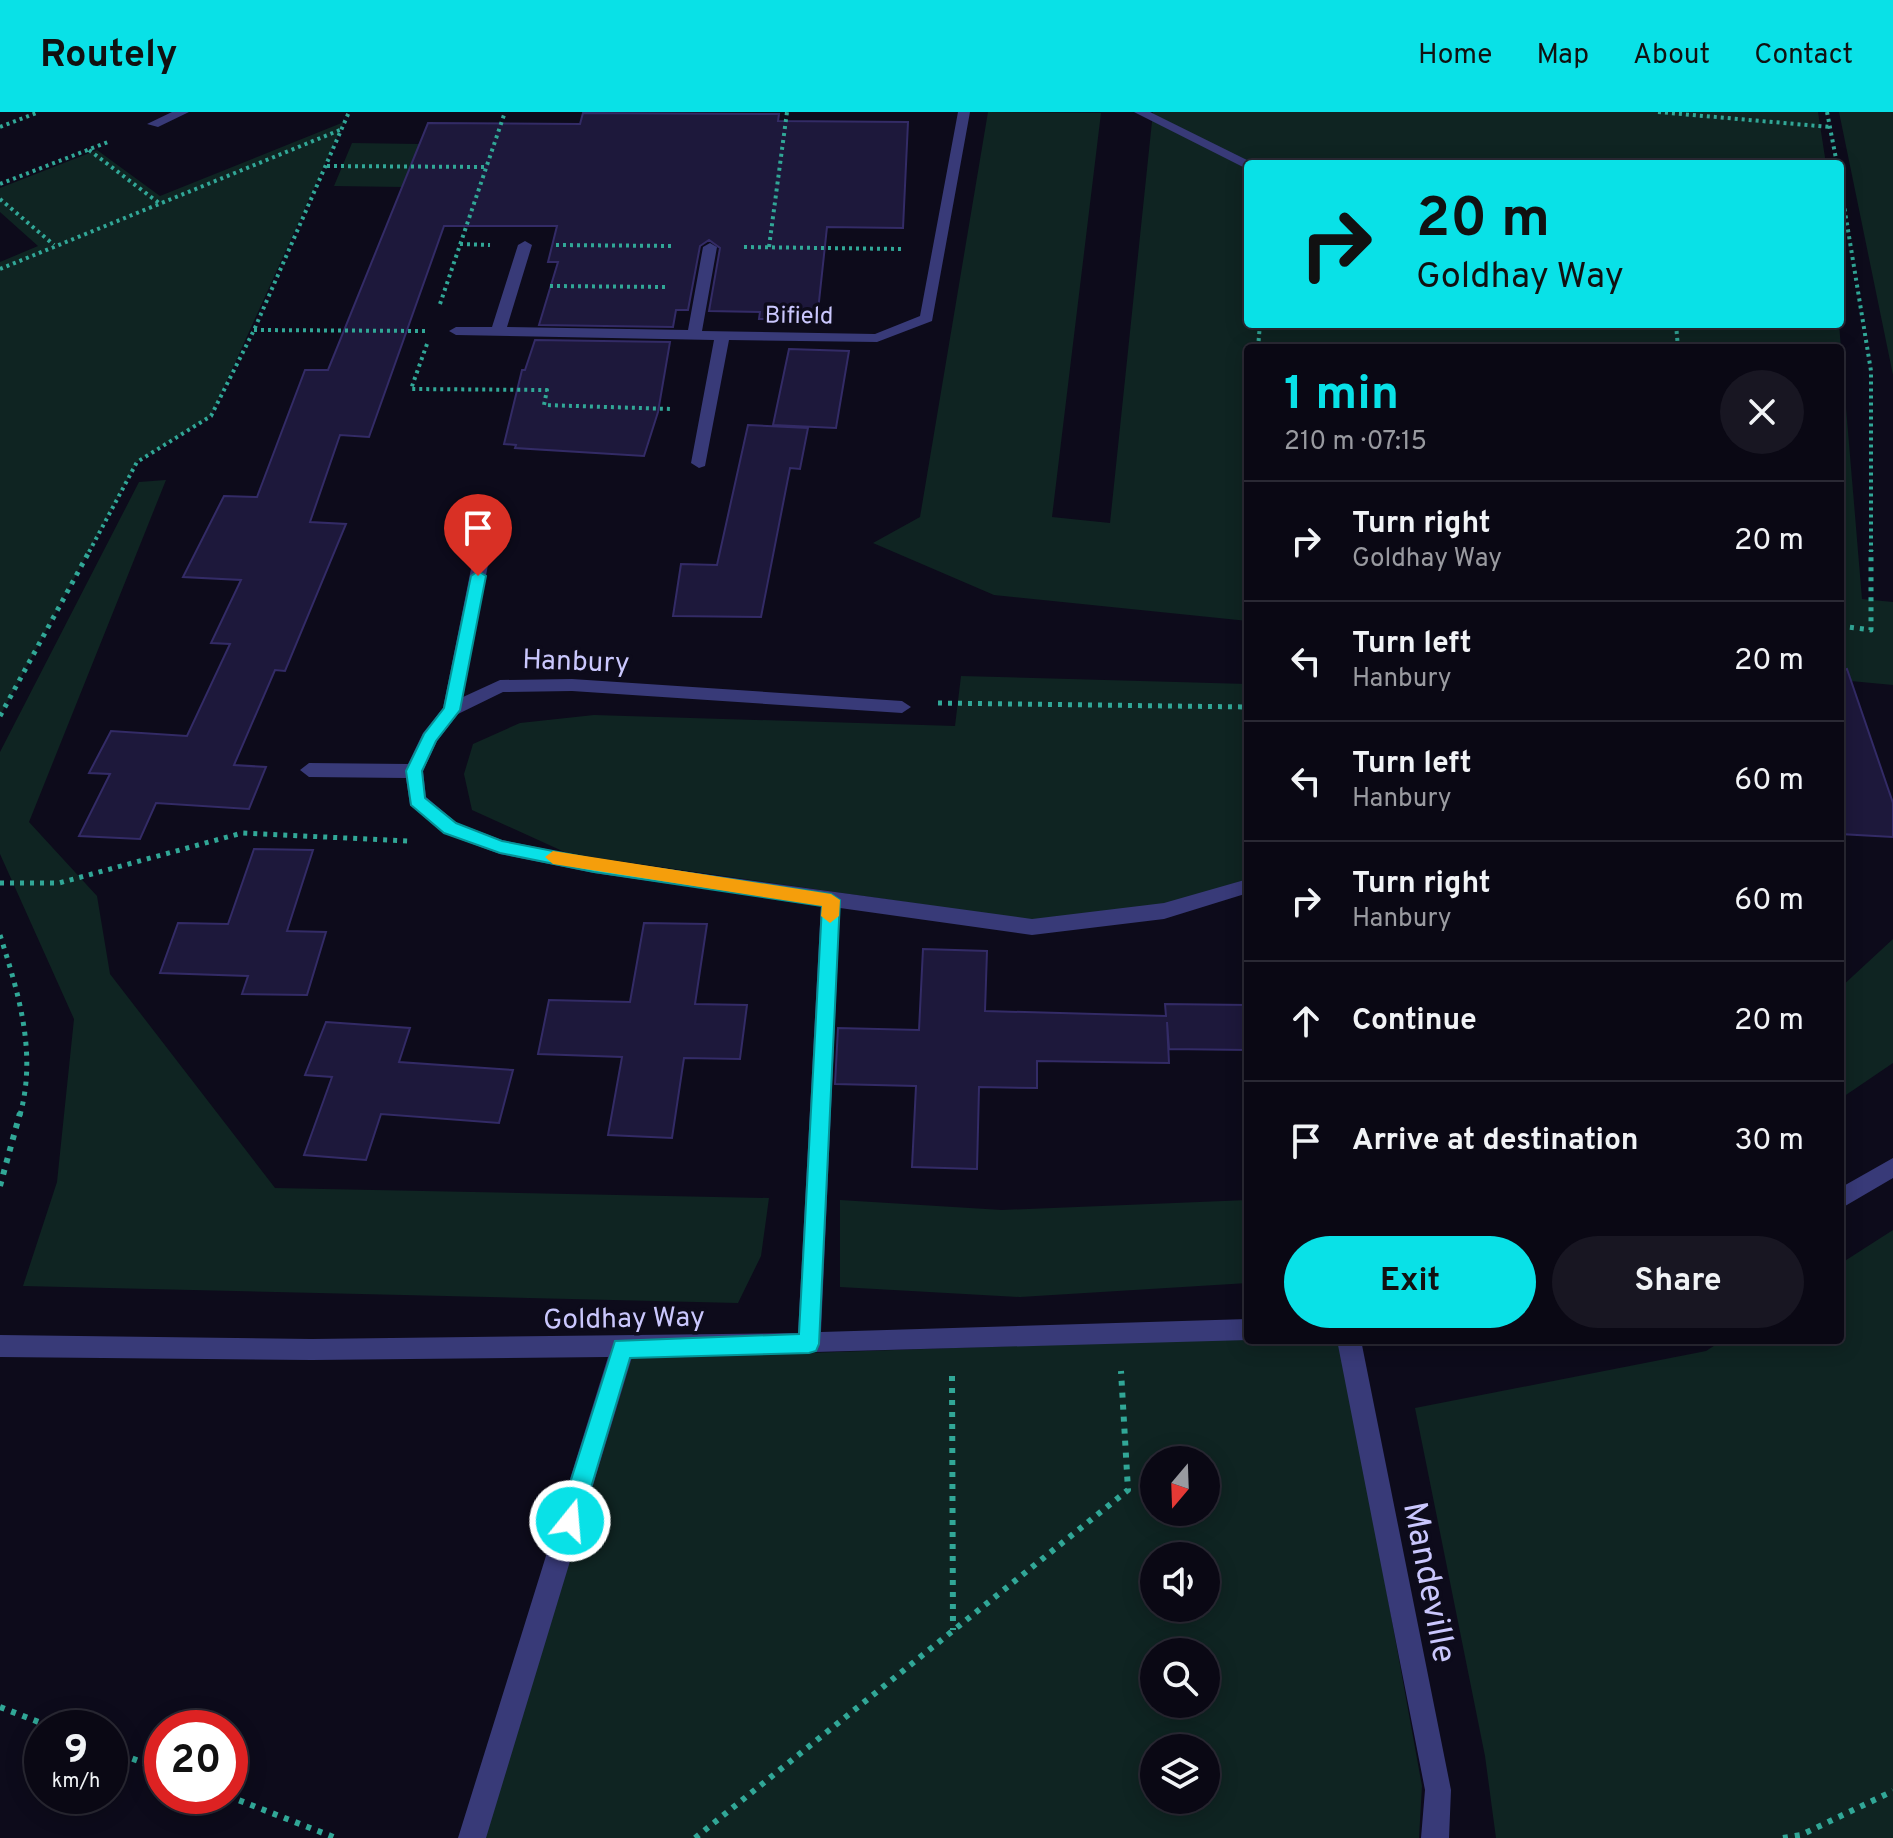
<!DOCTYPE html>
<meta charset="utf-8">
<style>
body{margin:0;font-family:Overpass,sans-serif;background:#181622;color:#f1f3f6;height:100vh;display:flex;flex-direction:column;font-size:30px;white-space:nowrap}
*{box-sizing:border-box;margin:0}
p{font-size:26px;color:#999aa0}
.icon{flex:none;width:44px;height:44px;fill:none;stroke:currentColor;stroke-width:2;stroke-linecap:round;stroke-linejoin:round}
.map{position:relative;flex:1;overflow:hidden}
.drawer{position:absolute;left:1244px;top:232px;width:600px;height:1000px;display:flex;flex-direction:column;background:#0a0814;border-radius:8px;box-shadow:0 4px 20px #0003,0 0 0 2px #2a2934}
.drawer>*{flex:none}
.banner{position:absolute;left:1244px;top:48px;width:600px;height:168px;border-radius:8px;box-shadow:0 4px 20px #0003,0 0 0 2px #2a2934;background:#09e1e7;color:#111;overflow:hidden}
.needle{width:52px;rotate:199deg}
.buttons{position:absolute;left:1140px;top:1334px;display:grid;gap:16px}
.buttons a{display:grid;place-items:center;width:80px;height:80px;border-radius:50%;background:#0a0814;box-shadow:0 4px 20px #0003,0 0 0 2px #2a2934;font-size:40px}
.speed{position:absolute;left:24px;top:1598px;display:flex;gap:16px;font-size:40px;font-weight:700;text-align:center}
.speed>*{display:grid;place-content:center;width:104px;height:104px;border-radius:50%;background:#0a0814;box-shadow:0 4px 20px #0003,0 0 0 2px #2a2934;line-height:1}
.speed small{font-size:20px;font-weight:400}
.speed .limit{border:12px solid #d22;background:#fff;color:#111}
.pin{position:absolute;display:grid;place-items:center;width:68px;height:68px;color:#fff;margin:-82px -34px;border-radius:50% 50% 50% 0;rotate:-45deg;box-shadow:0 0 8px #0007}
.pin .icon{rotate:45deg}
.me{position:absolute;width:88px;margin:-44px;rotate:17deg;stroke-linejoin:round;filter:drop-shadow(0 0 6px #0008)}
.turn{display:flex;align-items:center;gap:28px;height:168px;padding:0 40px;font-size:36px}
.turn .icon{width:104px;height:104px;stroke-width:2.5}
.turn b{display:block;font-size:56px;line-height:68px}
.round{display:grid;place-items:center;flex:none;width:84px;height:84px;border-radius:42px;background:#181622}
.head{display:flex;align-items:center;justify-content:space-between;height:136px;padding:0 40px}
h1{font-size:48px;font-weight:700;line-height:60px;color:#09e1e7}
.action{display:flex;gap:16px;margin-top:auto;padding:16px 40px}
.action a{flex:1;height:92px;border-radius:48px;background:#09e1e7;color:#111;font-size:32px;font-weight:700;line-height:92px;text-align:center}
.action a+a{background:#181622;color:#f1f3f6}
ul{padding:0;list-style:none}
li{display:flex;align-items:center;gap:24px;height:120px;padding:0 40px;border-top:2px solid #2a2934}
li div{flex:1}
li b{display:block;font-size:30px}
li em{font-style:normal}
header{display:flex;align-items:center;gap:48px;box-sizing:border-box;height:112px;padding:0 40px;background:#09e1e7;color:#111}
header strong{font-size:38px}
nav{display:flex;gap:44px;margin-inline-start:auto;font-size:28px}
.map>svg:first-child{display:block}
.green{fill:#0f2422;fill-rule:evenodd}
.building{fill:#1d183b;stroke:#332b66;stroke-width:2}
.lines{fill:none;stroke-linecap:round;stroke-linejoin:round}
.path-far2{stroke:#31a797;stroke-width:4;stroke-dasharray:3 4;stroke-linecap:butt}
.path-far1{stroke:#31a797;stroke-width:5;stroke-dasharray:4 6;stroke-linecap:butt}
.path{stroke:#31a797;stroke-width:6;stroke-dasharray:5 7;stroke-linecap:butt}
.minor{fill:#383a78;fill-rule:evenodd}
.route{fill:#09e1e7;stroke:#069296;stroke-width:2}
.slow{fill:#f59e0b}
.labels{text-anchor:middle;stroke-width:7;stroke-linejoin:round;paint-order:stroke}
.far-street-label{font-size:24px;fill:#cac7fd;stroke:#0d0b1b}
.street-label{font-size:28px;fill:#cac7fd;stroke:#0d0b1b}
.near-street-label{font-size:34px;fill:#cac7fd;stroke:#0d0b1b}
</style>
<header>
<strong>Routely</strong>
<nav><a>Home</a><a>Map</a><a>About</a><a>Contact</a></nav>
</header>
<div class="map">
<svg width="1893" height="1726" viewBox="0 0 1893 1726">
<rect width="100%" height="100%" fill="#0d0b1b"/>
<!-- green -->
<path class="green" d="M988,0L1101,1L1052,405L1110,411L1153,0H1818L1826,52H1248V212H1839L1862,487L1893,490V573L1840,568V236H1248V509L994,483L873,431L920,405Z
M1839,0H1893V263Z
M344,10L211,304L137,350L0,604V150L38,134L0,100V76L97,38L160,84Z
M352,31L486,33L471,76L334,74Z
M166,368L29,710L97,784L110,862L275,1076L769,1086L761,1144L738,1191L23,1174L57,1070L74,907L0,742V640L139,370Z
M961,564L1248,572V773L1166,803L1031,808L569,742L472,698L464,662L473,632L520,611L594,603L955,614Z
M1893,827V951L1840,987V876Z
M840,1088L1002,1098L1248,1088V1171L1020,1185L840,1175Z
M1893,1118V1726H1496L1485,1644L1415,1296L1706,1239L1723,1228H1840V1152Z
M1248,1226L1341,1228L1422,1674L1419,1726H478L629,1242L807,1241ZM1154,1348H1206V1400H1154ZM1154,1444H1206V1496H1154ZM1154,1540H1206V1592H1154ZM1154,1636H1206V1688H1154Z"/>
<!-- building -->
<path class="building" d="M583,1L779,2L778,9L908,10L903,116L827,115L817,208L759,207L760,200L709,199L720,136L709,128L700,134L688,198H676L673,215L539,213L558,150H548L557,114H444L369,325L340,323L310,410L346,412L285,559L275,558L234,653L266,655L249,697L156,691L140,727L79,724L110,662L89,661L111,619L187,624L230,532L211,531L241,468L183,465L224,384L257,385L305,258H328L428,11L580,12Z
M535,228L670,230L658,300L644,344L515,336L516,333L504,332L522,258H525Z
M789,237L849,239L836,316L773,313Z
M748,313L808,316L800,357L790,356L761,505L673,504L681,452L717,453Z
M1847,557L1893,691V725L1840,722V559Z
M254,737L313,738L287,819L326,820L307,883L242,882L248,864L160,861L178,811L228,812Z
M644,811L707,812L695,892L747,893L740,947L684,946L672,1026L608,1023L622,945L538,942L549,888L630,890Z
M923,837L987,839L985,899L1166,904L1165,892L1248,893V938L1169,937L1167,910L1169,951L1037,949V976L979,975L977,1057L912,1055L916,974L835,972L838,916L919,918Z
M326,910L410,916L399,950L513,958L499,1011L381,1002L366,1048L304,1043L332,965L305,963Z"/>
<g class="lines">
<!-- path-far2 -->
<path class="path-far2" d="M1658,0L1830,15
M1827,0L1837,52
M0,15L39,0
M89,38L159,91
M327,54L486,55
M1840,69L1871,259V440
M0,72L108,30
M0,87L54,133
M460,132L490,133
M556,133L674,134
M744,135L902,137
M769,135L787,0
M0,157L340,18
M550,174L668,175
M440,192L505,0
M1676,212L1678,236
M254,218L425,219
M427,232L411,277L547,278L544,293L671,297
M1258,236L1260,212
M89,440L137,350L211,304L254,218L349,0"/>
<!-- path-far1 -->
<path class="path-far1" d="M1840,514L1871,518V438
M938,591L1248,595
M0,604L90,438
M0,771H59L242,721L408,729
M0,823C19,883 37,941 20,1003"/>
<!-- path -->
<path class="path" d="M0,1074L20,1001
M952,1264L953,1518
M0,1595L54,1616
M110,1638L162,1658
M228,1684L336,1726
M695,1726L1128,1378L1121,1259
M1783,1726L1801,1723L1893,1679"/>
<!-- minor -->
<path class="minor" d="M172,0H189L158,15L147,12Z
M958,0H970L932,209L877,230L729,228L705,354L699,356L691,351L714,228L456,223L449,219L456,215H492L518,133L525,129L532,133L507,215L688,218L703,135L710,131L717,135L702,219L875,222L920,204Z
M1134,0H1150L1255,52L1243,55Z
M483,432L491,437L463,585L500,568L572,567L902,589L911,595L902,601L572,579L503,580L458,602L437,629L423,659L426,685L457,711L502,728L594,747L1032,807L1164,791L1248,767V781L1164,807L1032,823L840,796L821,1220L1248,1207L1249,1228L632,1245L486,1726H458L608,1245L312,1248L0,1245V1223L312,1227L798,1221L821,793L594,761L500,742L443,721L410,693L406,666L309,665L300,658L309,651L408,652L423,621L443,596L475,437Z
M1893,1046V1066L1840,1097V1076Z
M1337,1228H1361L1451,1678L1449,1726H1421L1425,1678Z"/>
</g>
<!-- route -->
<path class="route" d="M478,459L486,464L460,598L436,629L422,659L425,686L456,711L502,729L594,747L831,782L840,788L819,1232L816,1239L809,1241L630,1246L581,1409L577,1417L570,1420L562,1417L558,1409L615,1229L799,1222L822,794L594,760L500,741L444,721L411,693L406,659L424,622L444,596L471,464Z"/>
<!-- slow -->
<path class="slow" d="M553,739L831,782L840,788L839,804L830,811L821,804L822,794L553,752L545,745Z"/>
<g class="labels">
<!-- far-street labels -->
<g class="far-street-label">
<text transform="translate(799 203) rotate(1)" y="8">Bifield</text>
</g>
<!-- street labels -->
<g class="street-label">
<text transform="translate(576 548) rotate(2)" y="10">Hanbury</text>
<text transform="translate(624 1205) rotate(-1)" y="10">Goldhay Way</text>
</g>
<!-- near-street labels -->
<g class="near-street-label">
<text transform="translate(1431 1470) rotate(79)" y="12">Mandeville</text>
</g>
</g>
</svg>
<div class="buttons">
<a><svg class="needle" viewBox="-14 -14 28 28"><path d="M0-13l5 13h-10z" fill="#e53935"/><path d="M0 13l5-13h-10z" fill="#999aa0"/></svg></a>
<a><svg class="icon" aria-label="sound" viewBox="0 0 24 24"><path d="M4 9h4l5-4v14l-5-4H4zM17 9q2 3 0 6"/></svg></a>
<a><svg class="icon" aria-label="search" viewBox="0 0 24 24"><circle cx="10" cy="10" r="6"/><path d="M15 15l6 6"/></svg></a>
<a><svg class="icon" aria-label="layers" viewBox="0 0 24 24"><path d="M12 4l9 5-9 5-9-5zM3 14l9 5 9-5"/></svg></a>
</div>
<div class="speed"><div>9<small>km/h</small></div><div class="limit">20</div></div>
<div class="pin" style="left:478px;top:464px;background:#d93025"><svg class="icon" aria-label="arrive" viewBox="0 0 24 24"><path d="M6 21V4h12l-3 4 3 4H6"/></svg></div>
<svg class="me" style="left:570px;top:1409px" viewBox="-20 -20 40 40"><circle r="17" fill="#09e1e7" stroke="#fff" stroke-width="3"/><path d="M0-11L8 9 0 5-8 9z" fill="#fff"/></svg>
<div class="banner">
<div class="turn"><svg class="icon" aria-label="right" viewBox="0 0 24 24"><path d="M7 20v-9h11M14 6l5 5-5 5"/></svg><div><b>20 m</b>Goldhay Way</div></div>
</div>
<section class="drawer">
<div class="head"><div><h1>1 min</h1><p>210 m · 07:15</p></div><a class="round"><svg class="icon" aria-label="close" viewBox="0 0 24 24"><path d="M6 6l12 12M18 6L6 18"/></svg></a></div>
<ul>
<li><svg class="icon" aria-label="right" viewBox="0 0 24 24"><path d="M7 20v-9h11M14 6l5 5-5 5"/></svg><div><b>Turn right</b><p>Goldhay Way</p></div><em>20 m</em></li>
<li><svg class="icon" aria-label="left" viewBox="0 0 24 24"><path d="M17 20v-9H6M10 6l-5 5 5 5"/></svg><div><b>Turn left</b><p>Hanbury</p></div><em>20 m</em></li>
<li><svg class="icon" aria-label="left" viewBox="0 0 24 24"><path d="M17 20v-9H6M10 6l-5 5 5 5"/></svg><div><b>Turn left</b><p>Hanbury</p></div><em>60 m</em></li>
<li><svg class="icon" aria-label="right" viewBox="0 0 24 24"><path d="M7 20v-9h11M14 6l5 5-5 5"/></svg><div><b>Turn right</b><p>Hanbury</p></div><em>60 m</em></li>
<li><svg class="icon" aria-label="ahead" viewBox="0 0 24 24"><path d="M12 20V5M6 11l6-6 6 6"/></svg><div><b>Continue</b></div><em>20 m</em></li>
<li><svg class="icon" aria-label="arrive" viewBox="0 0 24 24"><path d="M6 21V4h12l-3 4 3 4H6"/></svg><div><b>Arrive at destination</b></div><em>30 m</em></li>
</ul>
<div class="action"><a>Exit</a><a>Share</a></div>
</section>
</div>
